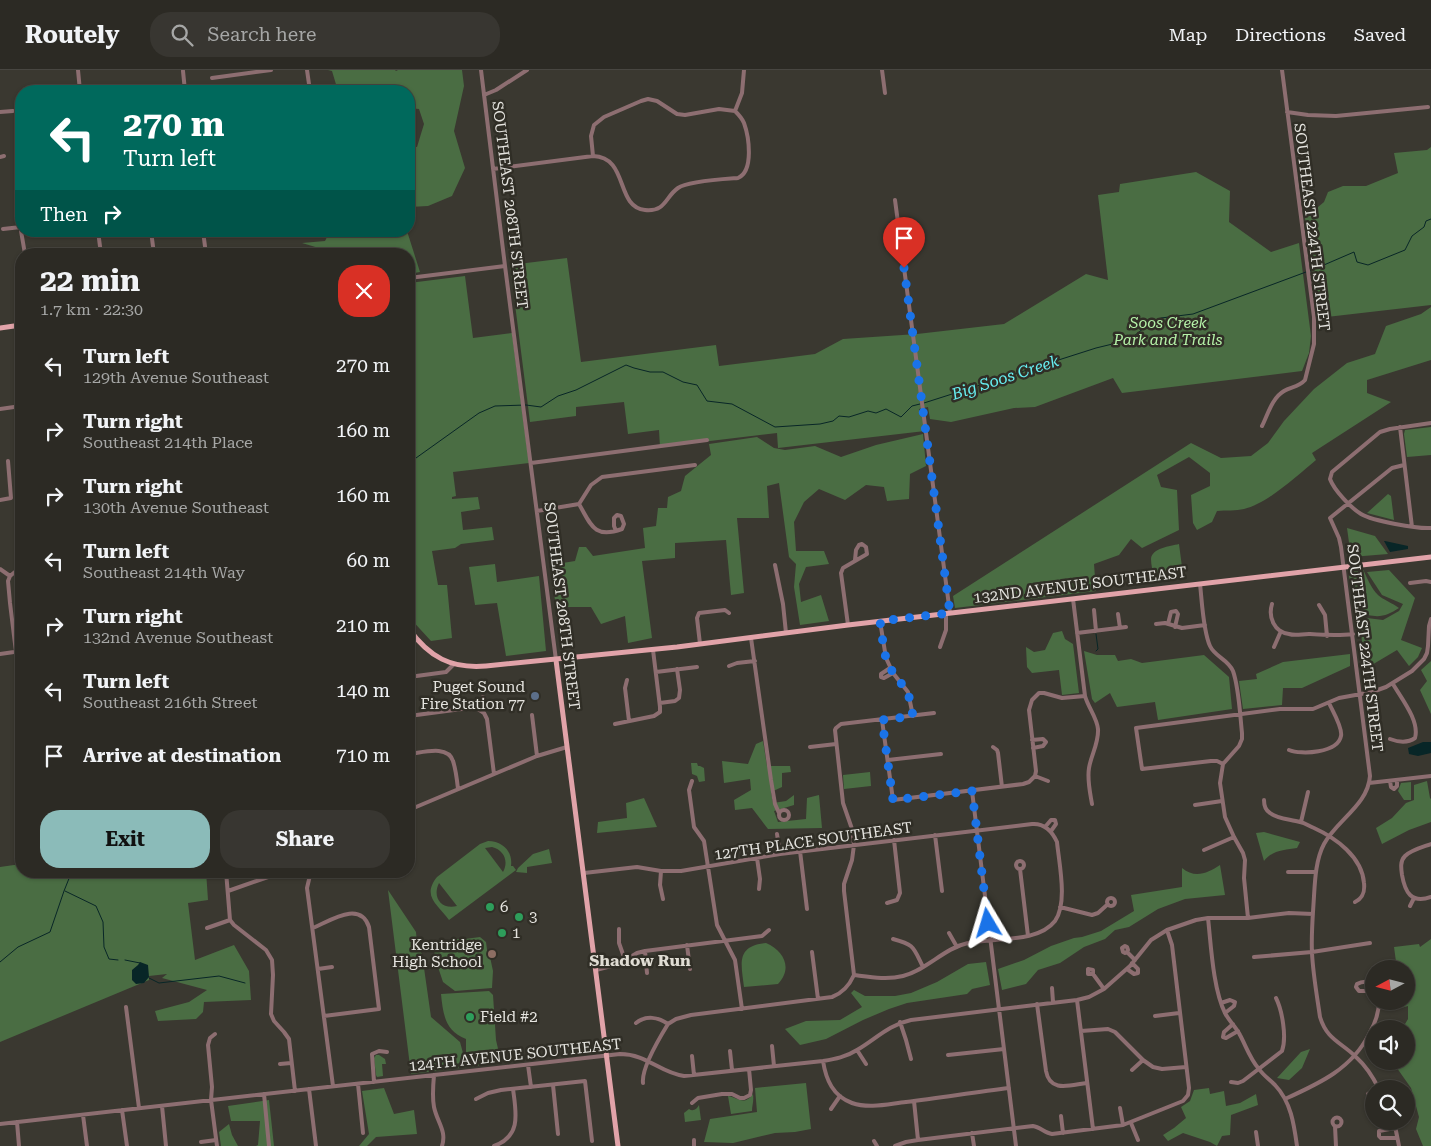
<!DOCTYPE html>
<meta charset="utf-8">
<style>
body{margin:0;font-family:"Roboto Serif",serif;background:#383631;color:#f1f3f6;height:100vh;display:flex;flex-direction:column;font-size:19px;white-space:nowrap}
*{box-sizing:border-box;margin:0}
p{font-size:16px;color:#a6a7a6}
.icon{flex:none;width:28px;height:28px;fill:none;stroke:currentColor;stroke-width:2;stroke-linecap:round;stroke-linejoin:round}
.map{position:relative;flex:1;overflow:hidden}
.side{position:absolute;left:15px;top:178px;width:400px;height:630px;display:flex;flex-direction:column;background:#2c2a24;border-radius:20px;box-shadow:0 1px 4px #0004,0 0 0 1px #484641}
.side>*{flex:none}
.banner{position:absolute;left:15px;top:15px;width:400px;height:152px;border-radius:20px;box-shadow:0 1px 4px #0004,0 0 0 1px #484641;background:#00695c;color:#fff;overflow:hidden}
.needle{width:32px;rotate:263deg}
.tools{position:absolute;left:1365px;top:890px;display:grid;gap:10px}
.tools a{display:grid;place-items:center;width:50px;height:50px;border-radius:50%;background:#2c2a24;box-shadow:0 1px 4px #0004,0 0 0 1px #484641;font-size:25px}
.pin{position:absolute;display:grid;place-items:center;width:42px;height:42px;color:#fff;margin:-51px -21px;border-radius:50% 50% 50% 0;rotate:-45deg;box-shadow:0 0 5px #0007}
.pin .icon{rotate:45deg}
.me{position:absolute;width:55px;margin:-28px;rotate:353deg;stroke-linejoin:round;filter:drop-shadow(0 0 4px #0008)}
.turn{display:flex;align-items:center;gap:18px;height:105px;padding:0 25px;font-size:22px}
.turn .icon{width:65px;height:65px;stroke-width:2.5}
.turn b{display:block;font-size:35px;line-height:42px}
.then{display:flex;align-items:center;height:48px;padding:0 25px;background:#0003;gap:10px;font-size:19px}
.round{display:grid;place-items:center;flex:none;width:52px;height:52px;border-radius:20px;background:#383631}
.headline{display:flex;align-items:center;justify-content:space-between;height:85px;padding:0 25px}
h1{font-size:30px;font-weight:700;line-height:38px}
.button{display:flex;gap:10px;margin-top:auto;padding:10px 25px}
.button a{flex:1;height:58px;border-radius:20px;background:#8bbbb9;color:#111;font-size:20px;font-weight:700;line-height:58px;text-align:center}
.button a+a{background:#383631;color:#f1f3f6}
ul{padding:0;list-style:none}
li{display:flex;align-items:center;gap:15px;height:65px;padding:0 25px}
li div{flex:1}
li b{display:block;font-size:19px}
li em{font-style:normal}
header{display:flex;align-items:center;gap:30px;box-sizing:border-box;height:70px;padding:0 25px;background:#2c2a24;border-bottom:1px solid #484641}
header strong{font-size:24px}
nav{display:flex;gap:28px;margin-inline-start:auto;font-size:18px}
.search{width:350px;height:45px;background:#383631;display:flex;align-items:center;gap:12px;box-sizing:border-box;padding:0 18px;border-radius:20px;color:#a6a7a6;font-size:19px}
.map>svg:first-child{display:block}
.green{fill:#4a6d43;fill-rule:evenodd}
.water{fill:#082627}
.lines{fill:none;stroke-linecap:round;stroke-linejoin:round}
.stream{stroke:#082627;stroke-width:1}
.minor{stroke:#8d6e71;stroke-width:4}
.major{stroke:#e1a3a9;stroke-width:5}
.route{stroke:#1a73e8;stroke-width:9;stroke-dasharray:0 16.2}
.service-dot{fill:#5c6f8a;stroke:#302e26;stroke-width:2}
.leisure-dot{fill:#2e9e5b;stroke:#302e26;stroke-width:2}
.education-dot{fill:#8d6e63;stroke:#302e26;stroke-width:2}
.labels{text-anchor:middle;stroke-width:5;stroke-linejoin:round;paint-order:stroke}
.street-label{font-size:15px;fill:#e5e4df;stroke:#302e26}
.park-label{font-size:15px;font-style:italic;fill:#b5f2a8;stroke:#302e26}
.poi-label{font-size:15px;fill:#e5e4df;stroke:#302e26;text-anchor:start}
.water-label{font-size:16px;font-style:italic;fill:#67eef0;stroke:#302e26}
.neighbourhood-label{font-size:16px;font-weight:bold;fill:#e0ddd4;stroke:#302e26}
</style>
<header>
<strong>Routely</strong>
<div class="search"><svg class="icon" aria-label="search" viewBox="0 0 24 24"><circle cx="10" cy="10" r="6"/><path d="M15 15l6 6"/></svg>Search here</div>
<nav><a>Map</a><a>Directions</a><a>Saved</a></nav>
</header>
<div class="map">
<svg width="1431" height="1076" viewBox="0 0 1431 1076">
<rect width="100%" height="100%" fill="#3a3830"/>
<!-- green -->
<path class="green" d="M328,0H395L396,1L398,0H462L464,16L454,61L465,98L452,126L428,136L409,137V76L417,77L424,54L419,39L409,38V21H338L332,1Z
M1431,77V235L1318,248L1305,148L1324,132L1328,122L1343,116H1366L1398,103L1394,83L1427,80Z
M1196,102L1230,121L1229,152L1271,182L1299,173L1311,266L1309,283L1302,301L1122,323L1113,308L1035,337L1014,338L951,352L930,349L928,337L919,339L920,346H923L925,361L778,378L777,363L660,377L659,360L628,364L624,332L576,337V346L530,352L510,195L567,188L581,292L716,275L719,296L815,284L843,269L917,264L1004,254L1086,204L1108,210L1098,125L1119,122L1120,114Z
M330,161H407L420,202L409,204V184H339L302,173L325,171Z
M465,206L473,268L512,263L529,393L453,402L456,426L452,427V429L478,427L480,439L461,442L463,460L492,457L494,470L461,474L455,478L432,481L438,515H447L452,568L431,571L409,547V213Z
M1431,237V290L1367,310V323L1391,332L1312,383L1316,390C1298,405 1267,434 1244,439C1236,441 1226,440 1217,441L1212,452L1197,460L1193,453L1191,425L1210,416V403L1189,387L1157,405L1161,417L1177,420L1179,460L1142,478L1131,469L1119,485L1094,494L1096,521L955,538L953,526L1191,373L1221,388L1251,386L1268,373L1284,351L1314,319L1347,293L1375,284L1386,256L1421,244Z
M1431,357V385L1407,387L1404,364L1405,360Z
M923,364L926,396L910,404L909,429L887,431L884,417L866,415L845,430L819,419L804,432L794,452L796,481H824L829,494L806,497L799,514L801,532L821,525L829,551L800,555L794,517L796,494L789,487L779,413L767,416L769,448H737L744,523L731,525L726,470L675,473V488L642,491L652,568L628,573L625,546L601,554L591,537H556L550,495L575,491L579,477H586L593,486L645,478L643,458L656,456L658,438H667L668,427L681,421L685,406L711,385L709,374L757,367L774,378L785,380L815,376L841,387L876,375Z
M1388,424L1391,426L1394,450L1367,443Z
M1347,458L1375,466L1388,484L1351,487Z
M1179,474L1182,497L1180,502L1177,504L1153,506C1153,501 1151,495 1151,489C1152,478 1170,476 1179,474Z
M495,494L497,512L539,506L546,581L506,586L497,533L475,535L469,497Z
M1363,499C1367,508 1371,518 1378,525C1382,529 1394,534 1399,538C1388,545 1381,548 1368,545L1356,553L1349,506L1353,501Z
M1389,500L1415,528L1401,570L1422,578L1418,587L1409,596L1397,580L1365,599L1360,554L1367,548L1383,550L1399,541L1403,534L1382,525L1367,502Z
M1062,561L1065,569L1073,574L1079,623L1062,625L1059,600L1032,603L1027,597L1026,577L1034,582L1045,580L1053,563Z
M1084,581L1097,585H1115L1118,591L1131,589L1142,593L1204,585L1229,607L1232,639L1158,650L1155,632L1117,637L1110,623L1095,633L1092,629Z
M1350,584V596L1302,618H1283L1282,635L1243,639L1239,611L1257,609L1256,604L1283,592Z
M1431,591V644L1420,620L1427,611L1421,600Z
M763,671L767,696H790L791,702L782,703V717L771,722L773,733L786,731L794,725V735L774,741L778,752L806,749L807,728L819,725L822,758L768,759L752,738L735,740L734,730L751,720L750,709L724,713L722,691L748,694L756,674Z
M691,693H697L698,696H700L704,698L705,711L699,712L697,706L692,704Z
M870,702L871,716L844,719L843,705Z
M1427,711L1430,728L1431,729V752L1409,760L1382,774L1376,758L1392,748L1406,733L1414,730V715Z
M1411,712V730H1404L1398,721L1401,713Z
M644,728L657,757L597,763L598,752L627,748L626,733Z
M1264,762L1300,772L1297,778C1285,780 1272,780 1264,791L1256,763Z
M488,771C503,771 513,782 511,796H513L516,800L449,850C439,835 421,827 437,807L480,774ZM492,777C504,780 509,791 503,802L485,778ZM439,813L457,836C441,840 432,827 439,813Z
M549,779L552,793L527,797V803L516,802L518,798L533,784Z
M21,794V801H206L208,830L188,833L195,890L234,875L249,901L251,930L204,932L203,942L196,949L158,951L155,941L189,932L207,920L162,908L167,904L149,906V910L0,972V797Z
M1220,795L1225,825L1185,829L1158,839L1129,857L1115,860L1105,869L1084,877L1060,893L1038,900L1026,914L1002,920L998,899L1024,890L1051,876L1074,868L1082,867L1101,861L1134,841L1131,825L1182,817V798C1195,809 1208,803 1220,795Z
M388,820L416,862L417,875L422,884L431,947L460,972L463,983L466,987L495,986L500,993L411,1004Z
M480,867L486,872L488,887H490L493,901L492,918L455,921L443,912L435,888L434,878L446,871L464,868L465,869Z
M1431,869V1076H1423L1416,1059L1419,1047L1411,1018L1392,991H1406V959H1402L1408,949V936L1401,938L1400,931H1406V899H1397L1394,877L1419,874L1420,877Z
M766,873C784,881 793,898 778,914L744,917C741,893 736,876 766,873Z
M986,892L990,915L972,919L967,924L907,933L889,939L863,950L826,969L800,975L785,959L806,951L840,950L862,937L851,923L854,920L865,926H895L911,923L937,912L968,894Z
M489,921L493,925L496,970L499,983H469L466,982V969C445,961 443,944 441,924Z
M1310,979L1302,998L1289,1010L1277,1008L1301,982Z
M376,985H379L385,989L386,994H382L383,1006L377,1007L376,1005L374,988Z
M806,1013L811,1059L795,1062L775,1063L733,1073L704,1072L710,1049L757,1042L755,1018Z
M384,1018L394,1044L414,1040L417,1064L376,1067L367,1076H359L369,1064L362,1021Z
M1209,1018L1210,1024L1224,1021L1226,1036L1240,1033L1256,1024L1258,1035L1231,1045L1230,1065L1222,1066L1217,1076L1210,1072L1183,1063L1168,1071L1163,1065L1174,1058L1186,1048L1181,1037L1190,1031L1194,1020Z
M753,1024C754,1032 752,1035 752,1041L731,1044L728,1026C739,1028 744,1036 753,1024Z
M269,1030L274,1076H256L258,1075L260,1051H231L228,1036Z
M699,1035L701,1050L685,1052L684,1043L689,1039C693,1042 697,1039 699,1035Z
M229,1054L232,1065L238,1076H221L219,1062Z"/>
<!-- water -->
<path class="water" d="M1385,471L1408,476V479L1390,482L1384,471Z
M1423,672H1431V683L1418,686L1409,684L1408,678Z
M140,892L148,895L149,907L144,913L136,914L132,910V900L138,895Z"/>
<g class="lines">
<!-- stream -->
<path class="stream" d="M1310,201L1354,182L1357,192L1368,195L1405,180L1412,166L1424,157L1426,151L1431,149
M924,333L1096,278L1129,270L1144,258L1161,248L1193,244L1306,202
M409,393L479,343L495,336L526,335L541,337L558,326L576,320L626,295L634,298L650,302H663L683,312L697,315L707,331L732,334L775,357L820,354L833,351L839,346L849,347L868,341L876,343L886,339L901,347L912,336L920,334
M1096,564L1098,579L1096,581
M65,821L96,836L103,852L104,877L109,889L118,890
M125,890L140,893
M0,892L18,877L50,862L64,821L72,801
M149,908L159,913L219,906L245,913"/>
<!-- minor -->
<path class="minor" d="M78,0L80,21
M307,0L310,21
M481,0L505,196L556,590
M882,0L885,23
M183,1L185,21
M212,8L271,0
M484,25L496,20L527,0
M735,41L742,23L744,0
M0,42L13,41
M1287,42L1308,45L1336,46L1428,37
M0,87L4,86
M493,99L593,86C629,87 615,137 645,140C666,142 665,127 678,118C688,111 725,109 738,108C754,101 749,67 744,53C742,48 738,44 735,41L719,39L685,45L677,44L657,31L648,29L641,31L604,47L594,55L591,66L593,86
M21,125C14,133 20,150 21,160
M895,130L950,543
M3,159L21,157
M21,161L25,184
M98,161L101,184
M151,161L154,184
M203,161L206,184
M409,208L505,196
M0,339L21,336
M1431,353L1390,359L1380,362L1332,402L1330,409C1334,420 1351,438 1361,444C1373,451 1417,459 1431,458
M1262,356C1268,344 1272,328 1284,321C1291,317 1299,317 1305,310L1314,274V247L1282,0
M1400,357L1412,457
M531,393L707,370
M0,430L11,428L8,391
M579,434L591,415L602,407L695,395
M579,434C591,455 594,469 622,459L624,454L621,446L617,445L614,448V456L616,461
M537,441L579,434
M775,495L783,534L786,563
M0,499L10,506
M1410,513L1426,511L1431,512
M1200,514C1202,531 1203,561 1210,576C1215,587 1228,589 1233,601C1239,618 1240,645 1242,663V669L1239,676L1223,694L1220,713L1225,747L1234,767L1243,783L1245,790L1244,808L1248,848
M1073,529L1085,626C1088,637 1097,648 1098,659C1099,673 1091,685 1089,698C1087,710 1090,722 1092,734
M1272,534C1268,547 1274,562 1289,564C1295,566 1302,564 1309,564C1324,565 1338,566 1353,564
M1319,535L1325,545L1327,566
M1094,540L1096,561
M1118,544L1120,558
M880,551L886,588L893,603L908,622L913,646
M1156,554L1165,553L1182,558L1205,555
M1168,554L1171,542L1176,541L1178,544L1175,557
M848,555L841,503L843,498L867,484L866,477L862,474L859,475L856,480L855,490
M1077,563L1126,557
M751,568L771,710L775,734L779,743
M700,574L697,548L699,543L725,540L729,543
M940,577L946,560V543
M1274,577L1281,561
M16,582L10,533L8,511L10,506L21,497
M0,584L21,581
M729,596L737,593L755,591
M890,598L881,604V607L884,608L893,603
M656,602L697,597
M409,607L446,602L454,594
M627,610L625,618L629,651
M483,627L478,639L484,643L487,649L494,704
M660,633L675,631L679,628L680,620L677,599
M532,645L537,686
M409,646L469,638L478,639
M882,650L893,730L1023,714L1029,712L1035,706
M615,654L654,646L660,642V637L653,580
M1390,669C1398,672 1408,673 1415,668C1420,651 1401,628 1393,614
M1032,670L1043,669L1046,672L1043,676L1033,678
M810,677L836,674
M993,677L997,680L998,683L1002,717
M1289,680C1301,685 1338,683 1341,666C1343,658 1332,640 1329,633
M409,684C421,683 448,674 453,691C456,700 457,710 458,719
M888,690L941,684
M1223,694L1217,691H1211L1142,699L1136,658L1280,639H1313L1339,628L1372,622L1386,617L1412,601L1424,589L1427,583L1428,576L1429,556L1431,549
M1035,706L1036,701L1029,640L1032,630L1039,623H1044L1062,628L1085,626
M1035,706L1048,711
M692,711L689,720L694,757L704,771L717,855L735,890L742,939
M1390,711L1391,717L1394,719L1397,716V710
M1369,713L1431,706
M972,721L1016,1076
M1264,730C1264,735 1265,740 1270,743C1278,749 1290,749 1300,752C1305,753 1309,756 1314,758C1336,768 1362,787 1364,813C1365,822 1363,828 1355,832
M1195,735L1222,731
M409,738L416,737L537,686L567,677
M779 745a5 5 0 1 1 10 0a5 5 0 1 1-10 0Z
M1301,752L1308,722
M1045,757L1051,750H1055L1056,754L1051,761
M777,764L780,784
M935,765L942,821
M1431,774C1423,777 1411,780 1405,786C1400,791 1401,798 1402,805C1405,822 1411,834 1431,827
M1204,780L1234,767
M800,781L807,839
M757,788L760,809L759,819
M1016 795a4 4 0 1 1 8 0a4 4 0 1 1-8 0Z
M1020,799L1028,866
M226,801L230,850L234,855L266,880L272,890L273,905L271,944L274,951L284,962L289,969L295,1021
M311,801L307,818L333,1016
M661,801L660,815L663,829
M1288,802H1316
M584,803L637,797L661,801H681L780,784L1032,754C1045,753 1052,761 1057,772C1059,793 1068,833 1055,851C1037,874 993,867 968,873C944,878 927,900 903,906C887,910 870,907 854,905C849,916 843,923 832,927L691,945L676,949L668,954C658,947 646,945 636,953
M228,821L271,806L277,801
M1107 832a4 4 0 1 1 8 0a4 4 0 1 1-8 0Z
M887,833L897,830L900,823L894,770
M1410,836L1414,828
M1060,837L1092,845L1098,843L1108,834
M1208,848C1211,875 1213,919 1225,943C1229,951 1236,957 1240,965C1246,976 1250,989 1259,999C1263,1005 1270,1010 1275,1015C1291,1032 1294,1054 1297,1076
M207,858L230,850
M313,858C330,851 360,830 369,857L379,939L324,946
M619,859V873L625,890
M949,863L957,877
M893,869C915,875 913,877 923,897
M687,875L690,899
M645,881L647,903
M812,882L818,929
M1127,882L1125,883L1123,882L1122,878L1125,876L1127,877L1128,880L1127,882L1135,890
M1254,887L1312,882L1370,873
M318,899L332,897
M1127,899L1134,904L1138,903V899L1132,893
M596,900L619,894L637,883L645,881L762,866L769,860
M1093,904V900L1088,899V904H1093L1104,919
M854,905L844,821V814L852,790L854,775L852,759L843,733L835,660L836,658L841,654L934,643
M1374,914C1369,911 1362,911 1357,914L1356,917L1359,921H1374
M1052,918L1053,932
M1077,930L1093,1059
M1221,933L1230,930L1235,932L1234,936L1225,943
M1037,934L1046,1001C1050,1023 1070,1015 1087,1013
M126,937L139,1038
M1155,946L1179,943
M900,952L906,970L911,989
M1233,954L1224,962L1223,967L1226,968L1238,961
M1081,961L1108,959L1115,962L1143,990L1153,997L1162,999L1186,997
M215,964L210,968L208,975L212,1017L211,1030L217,1076
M772,976L774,996
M857,980L866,994
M730,981L732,1000
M948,985L1004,979
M692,986L694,1005
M823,991C826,1010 833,1026 852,1033C869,1039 888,1034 906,1032C940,1028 975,1022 1009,1018
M280,994L291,993
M528,995L531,1017
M1132,1000L1143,990
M434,1005C433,1016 432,1027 434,1037C437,1052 447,1061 442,1076
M374,1012L372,984L379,981L387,982
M1231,1012L1238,1013L1243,1011L1282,981C1287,967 1282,940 1276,928
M643,1013C641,998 660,967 668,954
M358,1014L363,1063
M553,1015L558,1064
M309,1019L316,1076
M1379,1019C1373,1007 1366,996 1356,987C1341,972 1327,970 1320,947C1317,926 1313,904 1312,883C1311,864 1313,844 1314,826C1315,809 1316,789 1324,774C1337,750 1368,735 1370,706L1341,477L1339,468L1330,448L1392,398L1404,395
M1374,1020L1368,1024L1370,1029H1374
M264,1024L269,1076
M476,1029L488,1023L501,1020L585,1011L592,1071
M1285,1029C1318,1014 1352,999 1369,964C1375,954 1379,943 1379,931
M914,1031L918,1070
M692,1033L698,1028L722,1024H732L740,1028H744L750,1025L751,1020L749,999
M162,1036L166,1076
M1120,1038L1123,1055
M831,1039L840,1026
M122,1040L127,1076
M83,1045L87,1076
M1061,1046L1063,1063
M1332.5 1052a4.5 4.5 0 1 1 9 0a4.5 4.5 0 1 1-9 0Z
M1394,1051L1399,1076
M17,1052L19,1076
M1131,1053L1138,1070
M0,1054L620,984C647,984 660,1003 684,1006L823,991C835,989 846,987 857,980C876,969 888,955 911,950L1077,930L1089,927L1104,919L1130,896L1151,870L1167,860L1196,850L1208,848H1248L1289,843L1313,844
M1335,1056L1336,1076
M1395,1058L1379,1061V1066L1381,1068H1397
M1256,1062L1258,1076
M972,1063L974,1076
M694,1070V1076
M874,1071L877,1076
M201,1072L216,1070
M494,1076C522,1066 516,1042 513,1019
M895,1076L906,1072L918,1070L1033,1056C1040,1057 1045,1063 1052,1064L1123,1055L1183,1031L1188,1025L1189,1018L1172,875L1167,860"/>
<!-- major -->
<path class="major" d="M0,258L21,255
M409,559C429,587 451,599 486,596L677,577L848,555L1431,487
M556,590L618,1076"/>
</g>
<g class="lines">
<!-- route -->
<path class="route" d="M904,198L950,543L880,551L884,580L886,588L893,603L908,622L913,646L882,650L893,730L972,721L988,853"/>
</g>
<!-- markers -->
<circle class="service-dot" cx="535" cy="626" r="5"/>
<g class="leisure-dot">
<circle cx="490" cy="837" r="5"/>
<circle cx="519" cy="847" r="5"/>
<circle cx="502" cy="863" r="5"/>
<circle cx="470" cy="947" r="5"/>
</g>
<circle class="education-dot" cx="492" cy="884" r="5"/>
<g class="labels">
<!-- street labels -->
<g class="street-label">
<text transform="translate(510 135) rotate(83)" y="5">SOUTHEAST 208TH STREET</text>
<text transform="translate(1312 157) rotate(83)" y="5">SOUTHEAST 224TH STREET</text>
<text transform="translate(1080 515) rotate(-7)" y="5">132ND AVENUE SOUTHEAST</text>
<text transform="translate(562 536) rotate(83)" y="5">SOUTHEAST 208TH STREET</text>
<text transform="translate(1365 578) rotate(83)" y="5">SOUTHEAST 224TH STREET</text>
<text transform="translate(813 771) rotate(-8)" y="5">127TH PLACE SOUTHEAST</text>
<text transform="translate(515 985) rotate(-6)" y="5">124TH AVENUE SOUTHEAST</text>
</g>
<!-- park labels -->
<g class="park-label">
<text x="1168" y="258">Soos Creek<tspan x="1168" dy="17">Park and Trails</tspan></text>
</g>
<!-- poi labels -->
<g class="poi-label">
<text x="525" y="622" text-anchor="end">Puget Sound<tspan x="525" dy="17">Fire Station 77</tspan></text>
<text x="500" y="842">6</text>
<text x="529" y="852">3</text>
<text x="512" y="868">1</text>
<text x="482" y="880" text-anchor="end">Kentridge<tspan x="482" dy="17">High School</tspan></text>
<text x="480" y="952">Field #2</text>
</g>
<!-- water labels -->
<g class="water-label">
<text transform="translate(1005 307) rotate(-18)" y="6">Big Soos Creek</text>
</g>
<!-- neighbourhood labels -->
<g class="neighbourhood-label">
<text x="640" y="896">Shadow Run</text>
</g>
</g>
</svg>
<div class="tools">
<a><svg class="needle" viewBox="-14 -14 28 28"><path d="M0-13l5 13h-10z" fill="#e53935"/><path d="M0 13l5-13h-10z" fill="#a6a7a6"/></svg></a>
<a><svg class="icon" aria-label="sound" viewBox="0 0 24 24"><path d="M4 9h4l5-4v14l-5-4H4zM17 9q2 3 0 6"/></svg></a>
<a><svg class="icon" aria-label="search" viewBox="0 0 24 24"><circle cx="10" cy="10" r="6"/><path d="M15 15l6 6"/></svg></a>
</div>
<div class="pin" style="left:904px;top:198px;background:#d93025"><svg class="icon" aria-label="arrive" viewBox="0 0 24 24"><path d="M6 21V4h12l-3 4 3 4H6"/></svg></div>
<svg class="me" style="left:988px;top:853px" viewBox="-20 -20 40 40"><path d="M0-17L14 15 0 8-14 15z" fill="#1a73e8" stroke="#fff" stroke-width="4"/></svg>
<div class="banner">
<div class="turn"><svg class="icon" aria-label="left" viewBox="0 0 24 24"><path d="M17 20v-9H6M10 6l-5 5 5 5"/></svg><div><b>270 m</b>Turn left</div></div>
<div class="then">Then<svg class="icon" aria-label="right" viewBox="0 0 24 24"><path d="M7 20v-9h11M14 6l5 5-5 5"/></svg></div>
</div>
<section class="side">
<div class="headline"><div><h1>22 min</h1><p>1.7 km · 22:30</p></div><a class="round" style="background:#d93025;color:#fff"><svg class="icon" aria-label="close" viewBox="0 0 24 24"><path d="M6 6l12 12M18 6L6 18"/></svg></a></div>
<ul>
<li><svg class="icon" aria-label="left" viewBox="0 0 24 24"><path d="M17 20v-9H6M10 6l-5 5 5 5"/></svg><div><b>Turn left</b><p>129th Avenue Southeast</p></div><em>270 m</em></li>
<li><svg class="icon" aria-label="right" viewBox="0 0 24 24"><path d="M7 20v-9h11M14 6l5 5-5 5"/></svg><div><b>Turn right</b><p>Southeast 214th Place</p></div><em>160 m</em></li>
<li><svg class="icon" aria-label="right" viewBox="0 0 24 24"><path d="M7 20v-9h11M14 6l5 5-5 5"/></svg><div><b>Turn right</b><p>130th Avenue Southeast</p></div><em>160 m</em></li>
<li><svg class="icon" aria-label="left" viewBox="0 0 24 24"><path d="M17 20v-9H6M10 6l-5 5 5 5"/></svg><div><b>Turn left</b><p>Southeast 214th Way</p></div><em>60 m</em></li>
<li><svg class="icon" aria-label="right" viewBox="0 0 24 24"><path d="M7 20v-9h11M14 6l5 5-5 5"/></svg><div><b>Turn right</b><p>132nd Avenue Southeast</p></div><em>210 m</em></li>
<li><svg class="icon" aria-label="left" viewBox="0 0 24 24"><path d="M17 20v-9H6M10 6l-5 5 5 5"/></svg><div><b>Turn left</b><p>Southeast 216th Street</p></div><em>140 m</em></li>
<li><svg class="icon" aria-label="arrive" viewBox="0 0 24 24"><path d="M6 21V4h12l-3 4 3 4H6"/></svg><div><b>Arrive at destination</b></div><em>710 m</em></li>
</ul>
<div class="button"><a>Exit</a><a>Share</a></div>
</section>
</div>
